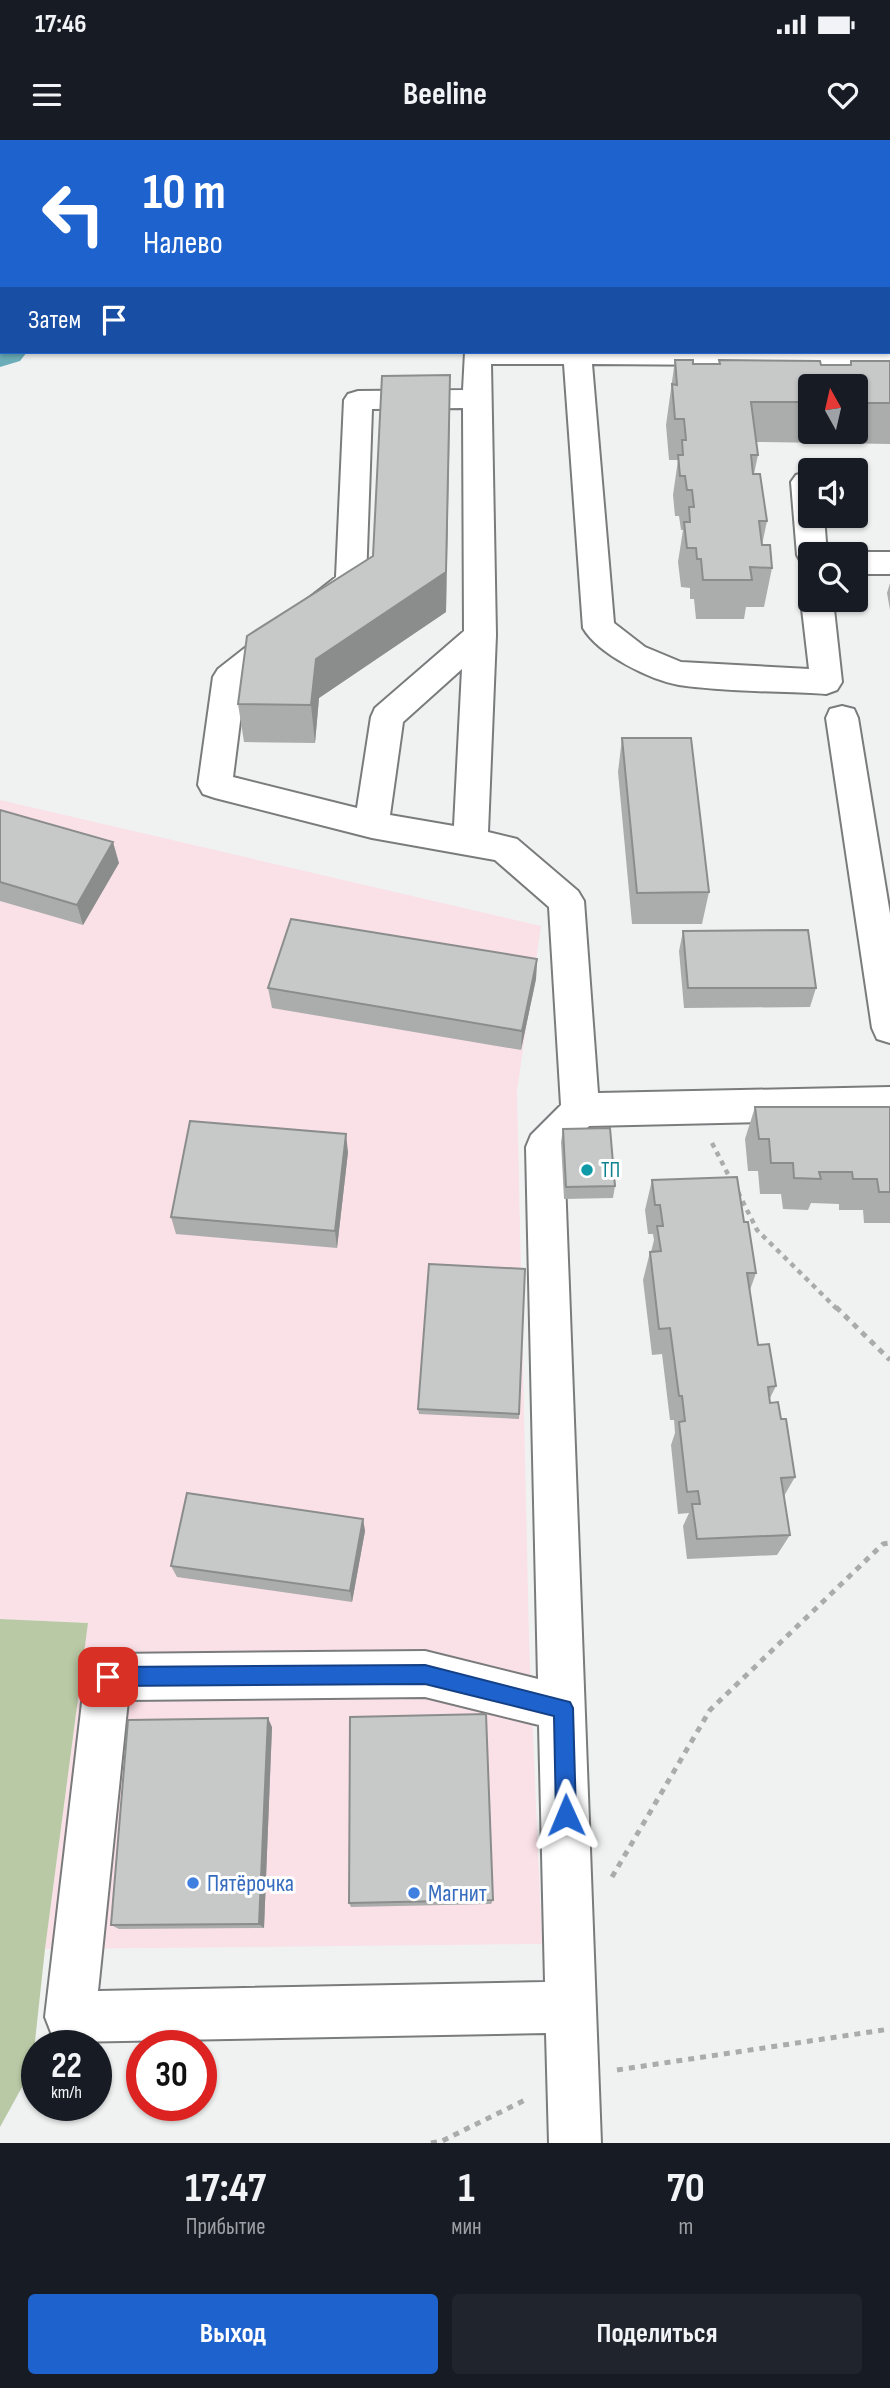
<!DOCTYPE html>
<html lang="ru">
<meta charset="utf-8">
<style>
body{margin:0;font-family:"Sofia Sans Condensed",sans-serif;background:#20242c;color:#f1f3f6;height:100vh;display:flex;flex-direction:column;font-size:26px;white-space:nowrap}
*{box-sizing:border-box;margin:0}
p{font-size:23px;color:#9ea1a6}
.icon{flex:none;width:38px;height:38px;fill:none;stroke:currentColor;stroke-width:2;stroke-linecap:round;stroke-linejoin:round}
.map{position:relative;height:2003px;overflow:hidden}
.drawer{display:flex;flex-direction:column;background:#171b24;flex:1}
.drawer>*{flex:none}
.guide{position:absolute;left:0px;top:0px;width:891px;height:214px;box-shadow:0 2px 5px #0004;background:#1e62cd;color:#fff;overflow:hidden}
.needle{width:46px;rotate:352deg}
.fabs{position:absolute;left:798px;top:234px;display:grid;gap:14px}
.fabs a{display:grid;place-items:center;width:70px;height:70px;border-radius:7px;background:#171b24;box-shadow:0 2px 5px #0004;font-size:35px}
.speed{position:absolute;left:21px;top:1890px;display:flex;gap:14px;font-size:35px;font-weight:700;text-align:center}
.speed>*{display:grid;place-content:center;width:91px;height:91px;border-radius:50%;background:#171b24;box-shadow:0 2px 5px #0004;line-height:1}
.speed small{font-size:18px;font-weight:400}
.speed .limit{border:10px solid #d22;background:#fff;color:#111}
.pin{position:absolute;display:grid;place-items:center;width:60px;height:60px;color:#fff;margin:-30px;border-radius:14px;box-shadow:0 4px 10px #0006}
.me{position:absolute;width:77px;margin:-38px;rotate:359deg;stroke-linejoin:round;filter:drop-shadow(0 0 5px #0008)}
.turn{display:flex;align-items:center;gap:24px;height:147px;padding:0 28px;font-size:32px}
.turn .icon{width:91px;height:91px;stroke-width:2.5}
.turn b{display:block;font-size:49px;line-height:60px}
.then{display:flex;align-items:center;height:66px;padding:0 28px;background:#0003;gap:14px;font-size:26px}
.eta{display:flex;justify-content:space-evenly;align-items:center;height:119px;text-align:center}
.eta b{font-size:42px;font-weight:700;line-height:49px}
.action{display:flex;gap:14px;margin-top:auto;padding:14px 28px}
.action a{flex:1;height:80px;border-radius:7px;background:#1e62cd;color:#fff;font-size:28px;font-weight:700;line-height:80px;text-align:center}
.action a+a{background:#20242c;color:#f1f3f6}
.status{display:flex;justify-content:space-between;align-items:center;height:49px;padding:0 35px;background:#171b24;direction:ltr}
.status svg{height:19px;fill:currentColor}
header{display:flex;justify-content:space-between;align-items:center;height:91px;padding:0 28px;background:#171b24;font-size:32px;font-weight:700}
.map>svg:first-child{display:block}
.commercial{fill:#fae0e7}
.green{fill:#b9c9a5}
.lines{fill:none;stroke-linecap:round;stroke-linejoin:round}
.river{fill:#6baeb9;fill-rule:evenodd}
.minor-casing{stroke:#7a7b7c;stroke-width:4}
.path-far1{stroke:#aaabab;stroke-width:4.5;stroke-dasharray:5 5;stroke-linecap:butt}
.path{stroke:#aaabab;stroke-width:5;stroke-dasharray:6 6;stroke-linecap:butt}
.minor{fill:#fff;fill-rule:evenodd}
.wall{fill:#abadad;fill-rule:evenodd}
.shaded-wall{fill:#8b8d8d}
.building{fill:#c7c9c9;stroke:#8b8d8d;stroke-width:2}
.route{fill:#1e62cd;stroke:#144085;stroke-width:2}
.culture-dot{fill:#0f9aa8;stroke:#fff;stroke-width:2.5}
.shop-dot{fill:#3f7fe0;stroke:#fff;stroke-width:2.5}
.labels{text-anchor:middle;stroke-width:6;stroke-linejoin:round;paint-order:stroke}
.culture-label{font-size:21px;fill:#0d838f;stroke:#fff;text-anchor:start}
.near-shop-label{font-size:24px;fill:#366cbe;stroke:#fff;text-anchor:start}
</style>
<div class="status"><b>17:46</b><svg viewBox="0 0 49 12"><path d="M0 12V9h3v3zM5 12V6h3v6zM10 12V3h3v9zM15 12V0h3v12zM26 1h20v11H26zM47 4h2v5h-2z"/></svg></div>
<header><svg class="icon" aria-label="menu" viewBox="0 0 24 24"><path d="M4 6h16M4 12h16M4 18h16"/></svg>Beeline<svg class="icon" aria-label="heart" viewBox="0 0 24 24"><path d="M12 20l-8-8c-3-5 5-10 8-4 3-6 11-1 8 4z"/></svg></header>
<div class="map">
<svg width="890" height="2003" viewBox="0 0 890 2003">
<rect width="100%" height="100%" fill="#f0f2f2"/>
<!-- commercial -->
<path class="commercial" d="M0,660L541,786L517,951L529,1501L542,1804L45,1809L88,1483L0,1479Z"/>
<!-- green -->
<path class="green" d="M0,1479L88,1483L45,1809L32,1929L0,1987Z"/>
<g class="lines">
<!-- river -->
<path class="river" d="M0,37H2V65H0Z
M0,194L2,212H27L20,221L0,227Z"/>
<defs>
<path id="minor" d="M889,65H890V81H889Z
M890,208V226L592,224L614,483L645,507L681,522L809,529L801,460L806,452L810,451V460H833L842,542L837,550L826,554C778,551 727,552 679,545C650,540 598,514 583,488L564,224H491L496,495L488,692L517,699L578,751L584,761L598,953L890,947V979L589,986L564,1013L601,2003H549L546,1893L70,1902L52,1895L45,1877L85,1537L92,1521L108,1514L425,1511L538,1539L526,1007L531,995L561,965L549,767L495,720L372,698L215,658L203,654L198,645L213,537L218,529L336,437L344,260L348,254L358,251L463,250L465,212H889ZM463,268L464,491L375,568L371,577L357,668L233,637L245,542L362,449L366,441L372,269ZM462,529L454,686L390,675L403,582ZM425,1557L539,1585L545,1842L98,1851L128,1560Z
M806,332L810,333V376H824L827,415H810V425L801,422L797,415L791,342L796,335Z
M856,412H890V434H856V415H848Z
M842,566L854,569L858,578L890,774V903L877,899L872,888L826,578L830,569Z"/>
</defs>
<!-- minor casing -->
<use href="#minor" class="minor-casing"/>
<!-- path-far1 -->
<path class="path-far1" d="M712,1003L732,1042
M738,1052L757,1090L837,1169"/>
<!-- path -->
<path class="path" d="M836,1167L890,1220
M612,1737L710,1570L883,1404L890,1403
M617,1930L890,1889
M431,2003L442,2001L527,1959"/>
<!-- minor -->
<use href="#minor" class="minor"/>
</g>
<!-- wall -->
<path class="wall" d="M675,220L693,224H719V220L821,225H850L851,221H890V304L756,302L758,315L754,334L767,381L762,405L772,428L764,467H746L744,479H696L694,459H690V448L681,447L678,422L683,390H681L679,376H675L673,355L678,320H669L666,285ZM810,247H856V292H810Z
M450,276L446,472L319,558L315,603L244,602L238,564L373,416Z
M890,443V470L887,453Z
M622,598L709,752L702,784H632L618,632Z
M0,670L119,723L83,785L0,761Z
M683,791L816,848L810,867L684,868L679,811Z
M537,819L536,839L521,910L272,868L268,848Z
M755,967H890V1083H864L863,1070H839V1064L811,1063L808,1070L783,1069L781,1054H760L758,1031H748L745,999Z
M563,989L615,1046L613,1058L564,1059L561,1002Z
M348,1012L337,1108L176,1094L171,1077Z
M652,1040L744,1082L756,1133L750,1150L758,1205L776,1246L769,1260L770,1263L781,1279L795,1337L784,1356L790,1395L777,1415L687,1419L683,1386L689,1373L678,1374L671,1305L675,1293L674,1280H670L662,1214L652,1215L643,1140L650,1112H651L654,1100L653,1094H648L645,1070Z
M525,1129L519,1279L419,1274L418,1269Z
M363,1379L365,1391L352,1462L177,1437L171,1426Z
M272,1587L264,1788L119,1789L111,1785Z
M493,1760L491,1764L351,1767L349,1763Z"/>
<!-- shaded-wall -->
<path class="shaded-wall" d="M450,235L446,472L319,558L315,603L311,565L316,519L446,432Z
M113,702L119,723L83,785L77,765Z
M537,819L536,839L521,910L522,891Z
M346,994L348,1012L337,1108L335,1091Z
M363,1379L365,1391L352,1462L350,1451Z
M268,1578L272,1587L264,1788L259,1784Z"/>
<!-- building -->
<path class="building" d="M675,220H693V224H720L719,220L820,221L821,225H851V221H890V263H856V247H810V262H751L758,315H751L753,334H760L767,381H759L762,405H770L772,428L750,427L752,440H703L701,419H697L696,408H687L684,382H690L689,367H694L692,350H687L685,336H680L678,315H683L682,300H686L684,279H675L672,244L677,245Z
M450,235L446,432L316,519L311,565L238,564L247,496L373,416L382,236Z
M622,598H691L709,752L637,753Z
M0,670L113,702L77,765L0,742Z
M291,779L537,819L522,891L268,848Z
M808,790L816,848H688L683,791Z
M755,967H890V1052H879L877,1039H853L852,1032H819L821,1039L794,1038L793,1023H771L769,999H759Z
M190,981L346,994L335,1091L171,1077Z
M610,988L615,1046L566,1047L563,989Z
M737,1037L744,1082H748L756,1133H747L758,1205L769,1204L776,1246L768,1247L770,1263L778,1262L781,1279H786L795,1337L781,1338L790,1395L697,1399L692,1364H700L698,1351L687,1352L679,1282L685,1281L682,1256H679L670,1188L659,1189L650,1112L661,1111L657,1086H663L660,1065H655L652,1040Z
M429,1124L525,1129L519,1274L418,1269Z
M187,1353L363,1379L350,1451L171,1426Z
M486,1574L493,1760L349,1763L350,1577Z
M268,1578L259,1784L111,1785L128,1580Z"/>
<!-- route -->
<path class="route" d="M425,1525L570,1562L573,1568L576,1675L573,1682L566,1685L559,1682L556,1675L554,1576L425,1544L108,1546L102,1544L99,1537L102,1530L108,1527Z"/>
<!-- markers -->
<circle class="culture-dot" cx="587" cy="1030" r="7"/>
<g class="shop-dot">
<circle cx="193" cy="1743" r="7"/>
<circle cx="414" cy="1753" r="7"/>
</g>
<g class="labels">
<!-- culture labels -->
<g class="culture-label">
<text x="601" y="1037">ТП</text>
</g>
<!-- near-shop labels -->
<g class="near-shop-label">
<text x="207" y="1751">Пятёрочка</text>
<text x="428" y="1761">Магнит</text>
</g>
</g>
</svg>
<div class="fabs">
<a><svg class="needle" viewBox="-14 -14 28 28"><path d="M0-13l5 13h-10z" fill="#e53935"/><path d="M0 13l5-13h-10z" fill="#9ea1a6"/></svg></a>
<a><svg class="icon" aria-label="sound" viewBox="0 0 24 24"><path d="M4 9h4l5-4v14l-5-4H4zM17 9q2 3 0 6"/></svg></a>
<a><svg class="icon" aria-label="search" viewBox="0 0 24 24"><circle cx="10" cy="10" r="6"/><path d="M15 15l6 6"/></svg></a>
</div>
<div class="speed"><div>22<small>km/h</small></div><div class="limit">30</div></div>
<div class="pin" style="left:108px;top:1537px;background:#d93025"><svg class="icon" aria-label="arrive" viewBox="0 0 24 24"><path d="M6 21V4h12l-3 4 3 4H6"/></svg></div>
<svg class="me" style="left:566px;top:1675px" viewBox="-20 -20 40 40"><path d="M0-17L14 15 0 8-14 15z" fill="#1e62cd" stroke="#fff" stroke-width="4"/></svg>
<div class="guide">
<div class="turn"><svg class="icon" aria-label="left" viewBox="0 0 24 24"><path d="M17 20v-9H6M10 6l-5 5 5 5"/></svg><div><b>10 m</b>Налево</div></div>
<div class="then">Затем<svg class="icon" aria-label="arrive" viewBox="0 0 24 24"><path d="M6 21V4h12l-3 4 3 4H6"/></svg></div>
</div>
</div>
<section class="drawer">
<div class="eta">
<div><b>17:47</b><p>Прибытие</p></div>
<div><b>1</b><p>мин</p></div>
<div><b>70</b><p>m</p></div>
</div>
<div class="action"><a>Выход</a><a>Поделиться</a></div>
</section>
